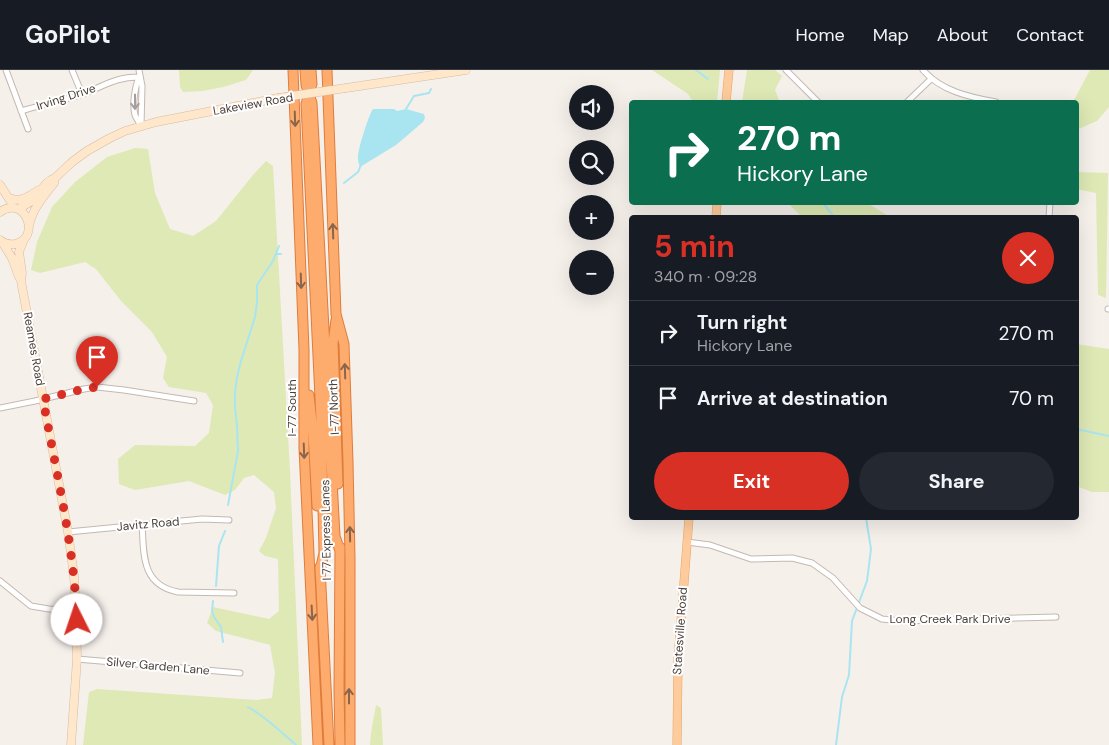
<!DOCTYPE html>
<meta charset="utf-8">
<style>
body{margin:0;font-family:"DM Sans",sans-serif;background:#242831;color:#f1f3f6;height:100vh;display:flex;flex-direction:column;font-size:19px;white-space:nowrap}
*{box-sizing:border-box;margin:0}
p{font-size:16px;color:#9ea1a6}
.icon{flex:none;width:28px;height:28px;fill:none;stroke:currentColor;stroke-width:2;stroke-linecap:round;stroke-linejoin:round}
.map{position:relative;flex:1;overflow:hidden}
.panel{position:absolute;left:629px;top:145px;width:450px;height:305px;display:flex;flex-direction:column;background:#171b24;border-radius:5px;box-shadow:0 5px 20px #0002}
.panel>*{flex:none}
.guide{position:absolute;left:629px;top:30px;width:450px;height:105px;border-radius:5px;box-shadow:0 5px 20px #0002;background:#0b6e4f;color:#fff;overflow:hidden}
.fabs{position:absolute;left:569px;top:15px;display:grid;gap:10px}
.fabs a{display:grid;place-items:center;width:45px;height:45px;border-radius:50%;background:#171b24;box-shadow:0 5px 20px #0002;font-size:25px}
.pin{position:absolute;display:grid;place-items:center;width:42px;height:42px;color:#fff;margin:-51px -21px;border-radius:50% 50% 50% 0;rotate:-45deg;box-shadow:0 0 5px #0007}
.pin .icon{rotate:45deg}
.me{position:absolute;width:55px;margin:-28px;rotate:356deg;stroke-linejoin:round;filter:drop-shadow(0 0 4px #0008)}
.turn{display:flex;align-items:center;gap:18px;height:105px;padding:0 25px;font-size:22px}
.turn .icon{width:65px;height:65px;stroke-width:2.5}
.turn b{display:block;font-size:35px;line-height:42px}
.round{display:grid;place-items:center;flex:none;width:52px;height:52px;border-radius:26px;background:#242831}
.overview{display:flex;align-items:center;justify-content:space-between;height:85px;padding:0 25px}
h1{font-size:30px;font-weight:700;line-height:38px;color:#d93025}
.primary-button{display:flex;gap:10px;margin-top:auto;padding:10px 25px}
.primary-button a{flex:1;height:58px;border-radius:30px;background:#d93025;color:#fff;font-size:20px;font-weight:700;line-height:58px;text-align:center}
.primary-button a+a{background:#242831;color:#f1f3f6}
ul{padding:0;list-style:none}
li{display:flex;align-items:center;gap:15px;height:65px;padding:0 25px;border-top:1px solid #363941}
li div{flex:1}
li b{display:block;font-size:19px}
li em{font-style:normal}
header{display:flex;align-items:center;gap:30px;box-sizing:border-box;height:70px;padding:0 25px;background:#171b24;border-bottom:1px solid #363941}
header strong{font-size:24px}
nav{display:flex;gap:28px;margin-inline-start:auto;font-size:18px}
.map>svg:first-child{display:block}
.green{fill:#dee9b5}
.water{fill:#a9e5f1}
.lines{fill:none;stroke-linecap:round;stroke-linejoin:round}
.stream{stroke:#a9e5f1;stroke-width:2}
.minor-casing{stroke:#c5b8b1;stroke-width:7}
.secondary-casing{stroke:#d8bb9e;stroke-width:9}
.primary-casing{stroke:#e5a36a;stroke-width:9}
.motorway-casing{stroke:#df7c3c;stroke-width:11}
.minor{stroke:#fff;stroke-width:5}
.secondary{stroke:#ffe7cc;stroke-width:8}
.primary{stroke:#fecb9c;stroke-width:8}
.motorway{stroke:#feac6e;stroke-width:9}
.secondary-bridge-casing{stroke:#d8bb9e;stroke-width:9;stroke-linecap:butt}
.secondary-bridge{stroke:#ffe7cc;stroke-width:8}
.oneway{stroke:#a49f9c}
.oneway2{stroke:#89654c}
.route{stroke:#d93025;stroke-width:9;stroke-dasharray:0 16.2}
.labels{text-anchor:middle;stroke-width:4;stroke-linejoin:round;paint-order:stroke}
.street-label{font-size:12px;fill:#4a3f39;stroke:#fff}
</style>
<header>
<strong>GoPilot</strong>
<nav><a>Home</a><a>Map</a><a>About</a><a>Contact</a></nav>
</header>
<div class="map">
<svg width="1109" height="675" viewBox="0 0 1109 675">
<rect width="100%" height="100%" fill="#f6f0eb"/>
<!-- green -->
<path class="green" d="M179,0H253L246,10L223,17L203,21L183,22L180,17Z
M652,0H720L717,32H693L688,24Z
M747,0H775L782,6L775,20L780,32H742Z
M1090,0H1109V37L1097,51L1076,60V32H1073Z
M135,78L148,79L155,123L170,159L193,166L216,151L253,105L266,91L273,96L290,401L302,675H83L89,622L97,619L256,630L272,628L275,603L270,575L216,561L207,553L213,537L269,549L279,541L278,489L265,486L259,481L266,468L276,438L274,422L254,405L244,408L235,420L225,425L189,411L135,420L119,414L118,389L135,375L195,376L209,363L213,335L206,323L169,317L163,308L167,287L152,262L121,231L96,199L85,192L40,203L31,200L37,172L52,137L75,112L107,87Z
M1076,102L1108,103L1106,228L1098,225L1096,123L1076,119Z
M788,133H867L890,147H802Z
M1076,274L1109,279V422H1092L1076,416Z
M376,635L381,638L383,675H370L371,663Z"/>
<!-- water -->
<path class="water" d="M373,39H394L397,41L406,39L424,44L425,48L423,52L396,75L360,97C359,94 358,92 358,89C357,81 369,44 373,39Z"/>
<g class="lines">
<!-- stream -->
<path class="stream" d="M696,0L708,9
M406,39L414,26L429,23L431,19
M344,113L358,102L361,95
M822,132L835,148
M276,184H281
M1076,359L1109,366
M228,435L238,381L237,356L235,338V322L237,307L241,291L255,247L257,232V215L273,191L279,176
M216,516L219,476L225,461
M213,531L212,541L214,547L221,557L223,572
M248,637C266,647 280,661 296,675
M836,675L842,627L849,605L852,551L867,511L871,479L866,448"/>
<defs>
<path id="minor" d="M6,0L28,59
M72,0L82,24
M139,0L142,16L141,56
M786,0L818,32
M923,0C941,21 969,27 996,32
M139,7C135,17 132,34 135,45C136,48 139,52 141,56
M907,32L931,9
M21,41C41,35 63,31 83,24C104,16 115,7 139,7
M1049,148L1050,132
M1108,239H1109
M0,338L35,331L84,319L97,317L124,320L194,331
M142,454C144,484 141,515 178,522L234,523
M68,462L202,449L229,450
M687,472L710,475L751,489L792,488L812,493L833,508L860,538L882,549L901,551L1056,547
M0,511L31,536L49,539L76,540
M77,589L240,603"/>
<path id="secondary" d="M346,18L466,0
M0,115L11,132
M9,128C21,133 29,126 39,120
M18,139C24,136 30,133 35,128C42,121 45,111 55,108L72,92L87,81L110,68L125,61L156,52L278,28
M0,142C25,124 42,168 15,174C9,175 5,174 0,170
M29,156C32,139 44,126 54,113L55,108
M24,169L19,182L22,203L21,211L68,462L74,506L76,540L77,589L71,675
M2,172L12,188L19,207"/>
<path id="primary" d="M726,32L729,0
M716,148L717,132
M677,675L678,590L689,448"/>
<path id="motorway" d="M293,0L304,280V378L318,675
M305,0L306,15L312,33L335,466L340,481
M311,0L312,14L306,34L321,349L324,483L320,501
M327,0L336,244L344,274L348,392L350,488V675
M336,250L333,273L338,414
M309,325L313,361L317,436
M340,477L339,619L340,675
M320,497L329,675"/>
</defs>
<!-- minor casing -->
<use href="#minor" class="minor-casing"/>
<!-- secondary casing -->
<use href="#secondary" class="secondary-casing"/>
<!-- primary casing -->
<use href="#primary" class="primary-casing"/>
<!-- motorway casing -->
<use href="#motorway" class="motorway-casing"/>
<!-- minor -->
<use href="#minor" class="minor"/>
<!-- secondary -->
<use href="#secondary" class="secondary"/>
<!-- primary -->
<use href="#primary" class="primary"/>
<!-- motorway -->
<use href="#motorway" class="motorway"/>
<defs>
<path id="secondary-bridge" d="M278,28L346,18"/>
</defs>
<!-- secondary-bridge casing -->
<use href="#secondary-bridge" class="secondary-bridge-casing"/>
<!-- secondary-bridge -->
<use href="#secondary-bridge" class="secondary-bridge"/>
</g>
<!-- one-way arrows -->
<defs><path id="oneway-shaft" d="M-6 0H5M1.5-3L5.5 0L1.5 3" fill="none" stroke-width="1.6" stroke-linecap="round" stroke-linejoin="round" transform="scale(1.25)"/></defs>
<use class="oneway" href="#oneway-shaft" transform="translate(135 32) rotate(90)"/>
<g class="oneway2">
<use href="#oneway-shaft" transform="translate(295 49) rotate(88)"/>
<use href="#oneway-shaft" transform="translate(333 161) rotate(-92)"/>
<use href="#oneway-shaft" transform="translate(301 211) rotate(88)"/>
<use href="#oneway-shaft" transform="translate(345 301) rotate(-92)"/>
<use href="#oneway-shaft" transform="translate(304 381) rotate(88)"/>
<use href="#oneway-shaft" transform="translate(350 464) rotate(-91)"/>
<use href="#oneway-shaft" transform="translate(312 543) rotate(87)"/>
<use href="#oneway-shaft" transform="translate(349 626) rotate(-90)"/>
</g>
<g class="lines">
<!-- route -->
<path class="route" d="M77,550C74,475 56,402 43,329L84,319L97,317"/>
</g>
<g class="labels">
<!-- street labels -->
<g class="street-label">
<text transform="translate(66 27) rotate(-18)" y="4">Irving Drive</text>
<text transform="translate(253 34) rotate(-10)" y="4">Lakeview Road</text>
<text transform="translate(34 279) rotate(80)" y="4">Reames Road</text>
<text transform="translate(334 337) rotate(-92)" y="4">I-77 North</text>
<text transform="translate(292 338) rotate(-90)" y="4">I-77 South</text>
<text transform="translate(148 454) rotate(-5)" y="4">Javitz Road</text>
<text transform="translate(326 460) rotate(-91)" y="4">I 77 Express Lanes</text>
<text x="950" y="553">Long Creek Park Drive</text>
<text transform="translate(680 561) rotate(-86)" y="4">Statesville Road</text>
<text transform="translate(158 596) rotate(5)" y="4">Silver Garden Lane</text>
</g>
</g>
</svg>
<div class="fabs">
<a><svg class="icon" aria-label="sound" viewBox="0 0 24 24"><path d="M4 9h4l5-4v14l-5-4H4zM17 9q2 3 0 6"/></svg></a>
<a><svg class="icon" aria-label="search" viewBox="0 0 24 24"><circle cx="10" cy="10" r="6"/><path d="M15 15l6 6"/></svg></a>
<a>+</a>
<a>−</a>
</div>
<div class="pin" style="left:97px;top:317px;background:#d93025"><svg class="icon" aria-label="arrive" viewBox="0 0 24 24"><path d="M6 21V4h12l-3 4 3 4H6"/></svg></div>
<svg class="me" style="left:77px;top:550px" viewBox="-20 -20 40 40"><circle r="19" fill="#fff"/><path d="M0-13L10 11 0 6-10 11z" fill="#d93025"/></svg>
<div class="guide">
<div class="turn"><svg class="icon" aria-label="right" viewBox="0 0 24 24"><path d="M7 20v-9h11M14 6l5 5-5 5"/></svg><div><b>270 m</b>Hickory Lane</div></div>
</div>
<section class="panel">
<div class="overview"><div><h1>5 min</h1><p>340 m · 09:28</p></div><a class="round" style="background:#d93025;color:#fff"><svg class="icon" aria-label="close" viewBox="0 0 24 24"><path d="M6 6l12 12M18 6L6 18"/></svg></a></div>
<ul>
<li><svg class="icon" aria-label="right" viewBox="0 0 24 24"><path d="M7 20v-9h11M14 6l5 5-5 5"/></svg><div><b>Turn right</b><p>Hickory Lane</p></div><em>270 m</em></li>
<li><svg class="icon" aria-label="arrive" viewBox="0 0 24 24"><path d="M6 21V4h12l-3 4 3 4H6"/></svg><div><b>Arrive at destination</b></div><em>70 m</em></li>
</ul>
<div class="primary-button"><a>Exit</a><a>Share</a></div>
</section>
</div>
